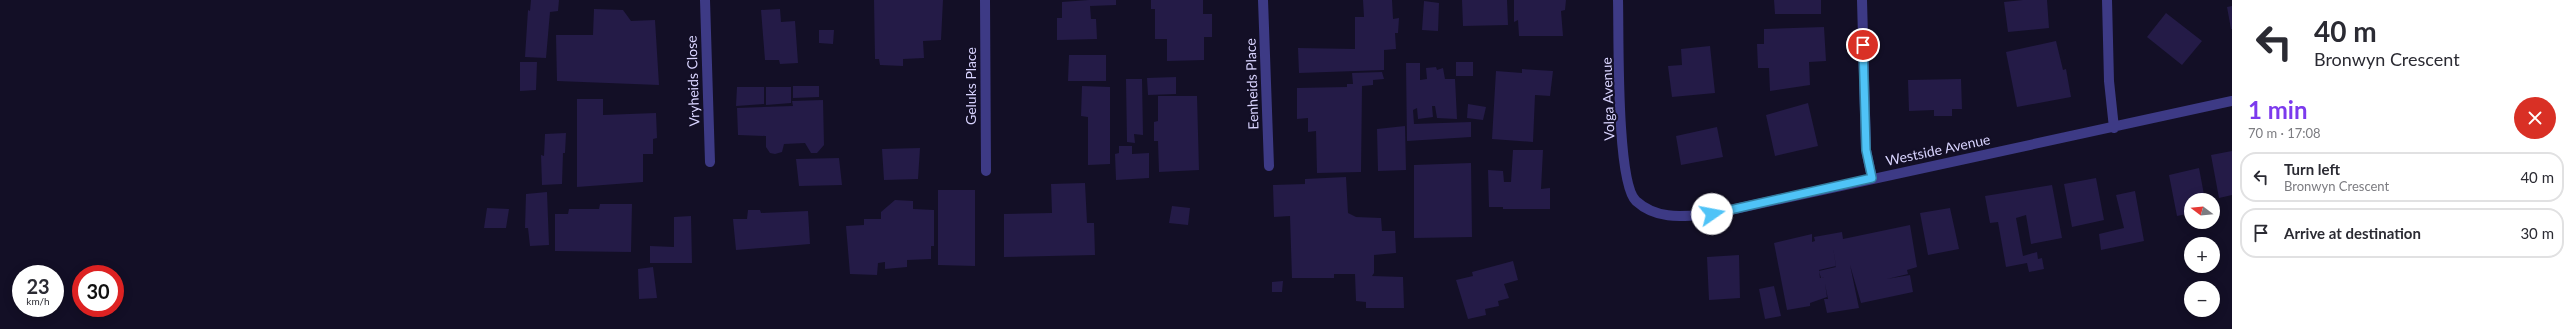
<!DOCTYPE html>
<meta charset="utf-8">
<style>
body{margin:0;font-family:Lato,sans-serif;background:#f2f2f3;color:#2b2b33;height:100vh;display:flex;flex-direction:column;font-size:15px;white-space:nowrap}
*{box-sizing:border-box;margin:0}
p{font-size:13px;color:#7c7c81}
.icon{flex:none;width:22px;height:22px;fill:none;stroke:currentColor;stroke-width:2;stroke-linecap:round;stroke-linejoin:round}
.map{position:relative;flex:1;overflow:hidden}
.drawer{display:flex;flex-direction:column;background:#fff;width:340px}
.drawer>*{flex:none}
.guide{background:#fff;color:#2b2b33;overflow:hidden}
.needle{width:26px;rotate:286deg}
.tools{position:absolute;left:2184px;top:193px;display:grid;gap:8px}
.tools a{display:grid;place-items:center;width:36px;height:36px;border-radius:50%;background:#fff;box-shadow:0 2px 10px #0003;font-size:20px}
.speed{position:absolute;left:12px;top:265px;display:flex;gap:8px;font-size:20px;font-weight:700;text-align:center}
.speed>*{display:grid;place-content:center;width:52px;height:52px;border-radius:50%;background:#fff;box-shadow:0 2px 10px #0003;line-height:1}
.speed small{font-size:10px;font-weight:400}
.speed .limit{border:6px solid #d22;background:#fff;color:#111}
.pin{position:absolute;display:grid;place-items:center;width:34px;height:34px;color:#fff;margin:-17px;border:2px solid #fff;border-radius:50%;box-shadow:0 1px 4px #0007}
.me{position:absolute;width:44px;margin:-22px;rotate:78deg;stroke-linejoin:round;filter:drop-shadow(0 0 3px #0008)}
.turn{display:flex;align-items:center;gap:14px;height:84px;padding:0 16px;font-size:18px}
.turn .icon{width:52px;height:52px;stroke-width:2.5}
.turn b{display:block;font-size:28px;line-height:34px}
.round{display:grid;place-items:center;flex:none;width:42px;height:42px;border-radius:21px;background:#f2f2f3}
.summary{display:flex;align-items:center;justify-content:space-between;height:68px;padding:0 16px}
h1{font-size:24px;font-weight:700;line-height:30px;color:#7c3aed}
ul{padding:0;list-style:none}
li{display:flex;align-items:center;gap:12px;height:50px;margin:0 8px 6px;padding:0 8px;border:2px solid #e1e1e2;border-radius:16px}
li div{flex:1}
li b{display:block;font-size:15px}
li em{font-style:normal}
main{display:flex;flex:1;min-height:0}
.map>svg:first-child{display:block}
.building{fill:#241b47;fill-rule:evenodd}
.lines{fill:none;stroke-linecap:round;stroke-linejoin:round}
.minor{stroke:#3d3a85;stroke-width:10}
.route-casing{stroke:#337fa1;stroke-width:10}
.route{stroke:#4fc3f7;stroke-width:7}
.labels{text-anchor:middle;stroke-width:4;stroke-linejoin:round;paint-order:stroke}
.street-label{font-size:14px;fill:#d9d4ff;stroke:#130f26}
</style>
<main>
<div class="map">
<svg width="2232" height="329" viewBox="0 0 2232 329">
<rect width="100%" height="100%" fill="#130f26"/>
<!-- building -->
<path class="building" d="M531,0H559L558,11L550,12L546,58L525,57L528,10L530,11Z
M874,0H943L941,40L923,41L924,58L903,59V66L880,65L879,59H875Z
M1089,0H1116V5L1090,6L1091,19H1096L1097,39L1057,40V18H1062V2Z
M1151,0H1203V14H1212V37H1204V60L1167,61V39H1155V9H1151Z
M1363,0H1392L1393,19L1399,18L1398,33H1395L1396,49L1384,50V70L1299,73L1298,48L1355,49V17H1364Z
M1462,0H1507L1508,25L1463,26Z
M1514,0H1566L1565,10L1561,11L1563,36H1519L1518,20L1514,22Z
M1774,0H1821V14H1775Z
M2023,0H2047L2049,28L2008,32L2004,2Z
M1424,1L1439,3L1438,31L1422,30Z
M2232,6V29H2231L2227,7Z
M594,9L623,10L631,21L655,20L659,85L557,81L556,35H593Z
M780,9L781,22L795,21L798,63L780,64L779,60H765L761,10Z
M2166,13L2202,41L2182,65L2147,37Z
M1824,27L1826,61L1809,62L1810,85L1770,91L1769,68H1758L1757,44H1764V29Z
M819,30H834L833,44L819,43Z
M2056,41L2063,70L2066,69L2071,97L2017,107L2006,52Z
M1710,46L1715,93L1672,97L1668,66L1682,65L1681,49Z
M1069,55H1106V81H1068Z
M520,62H537L536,90L520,91Z
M1456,62H1473V76H1456Z
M1406,63H1420V80L1427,79L1426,68L1436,67L1437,70L1443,68L1445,79H1455L1457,119L1437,118L1435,106H1432L1433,117L1418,119L1417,108L1413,110L1414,124L1471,122V137L1407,141Z
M1522,69L1553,71L1550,96L1535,95L1533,142L1492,139L1496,71L1522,73Z
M1382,72L1384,79L1373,80V85L1362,86L1361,172L1317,173L1316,131L1308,132V118L1297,119V88L1347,87V84H1353L1352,73Z
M1176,77V94L1148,95L1147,78Z
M1126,79H1142L1143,135L1134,134L1135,143L1127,142Z
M1961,79L1962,109H1952V116H1934V110L1909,111L1908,80Z
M793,86H819V97L793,98Z
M1082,86L1110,87V164L1088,165V117L1081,116Z
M737,87H764V104L736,106Z
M766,87H791V103L766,105Z
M1158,96H1197L1199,170L1159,172L1158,141H1154V122L1158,121Z
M577,99H603V115L656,113L657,138L653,139V154H643V182L577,187Z
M823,100L824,145L817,153H811L805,143L784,144L782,152L775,154L770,153L766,147V136L738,135L737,108L793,106L792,101Z
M1808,103L1818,146L1775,156L1766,115Z
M1468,104L1486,107L1483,120L1467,118Z
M1405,126L1406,170L1378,171L1377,129Z
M1717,127L1723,157L1681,165L1676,136Z
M566,133L565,153H563L562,184L542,185L541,155L544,156L545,134Z
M1119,146H1132V154L1149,153V178L1116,180L1115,154L1119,153Z
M920,148L918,179L884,180L882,149Z
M1513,150H1543L1541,189L1550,188V209H1503V207H1489L1488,170L1503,171L1504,182H1511Z
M2232,151V195L2219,198L2211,155Z
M839,158L842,185L799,186L796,159Z
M1471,163L1472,237L1414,238V165Z
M2199,168L2205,200H2191V213L2177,216L2169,175Z
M1346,177L1348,213L1356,217L1381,218L1382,231H1395L1396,253L1374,255V273L1372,276L1403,277L1404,308H1366V302L1356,301L1355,274H1334V278H1292L1290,216L1274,217L1273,185L1305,184V179Z
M2096,178L2104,220L2072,227L2064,184Z
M1085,183L1087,223H1094L1095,255L1004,257V214L1052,213L1051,184Z
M2052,185L2062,238L2031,244L2026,215L2016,218L2023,256L2037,252L2038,259L2042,258L2044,269L2029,272L2027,263L2006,267L1998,222L1990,223L1985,196Z
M938,190H975V266L938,265Z
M2135,191L2144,241L2101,250L2099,234L2124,228L2116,195Z
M547,192L549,245L530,246L528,228H525L526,194Z
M895,200L913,201V209L934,210V246H931V259L907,260V267L885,269V262L878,263L877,275L850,274L846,226L864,225V219H881V212Z
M600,204H632L631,252L555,251V214H568L569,209H599Z
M1172,206L1190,208L1188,225L1169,223Z
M487,208L509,209L506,228H484Z
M1950,208L1959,249L1928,255L1920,213Z
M748,210H760L761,213L808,211L810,244L736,250L733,219H747Z
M691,216L692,263H650V246L674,247V217Z
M1910,225L1917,267L1907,270L1908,274L1887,279L1910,275L1913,292L1861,303L1850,265L1859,308L1827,313L1824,299H1828L1825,284L1827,297L1810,303V306L1787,310L1774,243L1812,234V242L1815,241L1814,237L1842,232L1843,239ZM1833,247L1836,267L1819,271L1821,278L1825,277L1820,278L1819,270L1836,266Z
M1739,255L1740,298L1709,300L1707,257Z
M1513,261L1518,280L1504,284L1509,298L1498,301L1499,306L1485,309L1486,315L1468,319L1456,280L1473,276L1472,272Z
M653,267L657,298L639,299L638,269Z
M1283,281L1282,292H1272V282Z
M1774,286L1781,316L1765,319L1759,289Z"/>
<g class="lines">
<!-- minor -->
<path class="minor" d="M705,0L710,162
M985,0L986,171
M1263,0L1269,166
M1618,0C1619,34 1616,183 1636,201C1658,221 1685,216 1712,214L2232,101
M1862,0L1866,150L1872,178
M2107,0L2109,81L2114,128"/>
</g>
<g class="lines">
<defs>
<path id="route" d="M1712,214L1872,178L1866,150L1863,45"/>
</defs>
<!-- route casing -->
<use href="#route" class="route-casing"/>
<!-- route -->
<use href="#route" class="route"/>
</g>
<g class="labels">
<!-- street labels -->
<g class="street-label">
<text transform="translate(693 81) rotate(-92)" y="5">Vryheids Close</text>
<text transform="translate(1252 84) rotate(-92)" y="5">Eenheids Place</text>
<text transform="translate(971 86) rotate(-90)" y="5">Geluks Place</text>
<text transform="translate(1608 99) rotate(-92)" y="5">Volga Avenue</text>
<text transform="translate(1938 150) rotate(-12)" y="5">Westside Avenue</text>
</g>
</g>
</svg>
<div class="tools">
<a><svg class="needle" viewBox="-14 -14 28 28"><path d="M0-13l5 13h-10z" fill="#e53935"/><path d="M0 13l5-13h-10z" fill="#7c7c81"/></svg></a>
<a>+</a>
<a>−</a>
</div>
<div class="speed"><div>23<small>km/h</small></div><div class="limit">30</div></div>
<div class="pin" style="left:1863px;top:45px;background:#d93025"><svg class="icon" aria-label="arrive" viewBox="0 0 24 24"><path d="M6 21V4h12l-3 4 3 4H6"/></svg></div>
<svg class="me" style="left:1712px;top:214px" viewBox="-20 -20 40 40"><circle r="19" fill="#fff"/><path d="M0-13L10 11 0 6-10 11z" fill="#4fc3f7"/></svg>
</div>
<section class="drawer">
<div class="guide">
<div class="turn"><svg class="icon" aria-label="left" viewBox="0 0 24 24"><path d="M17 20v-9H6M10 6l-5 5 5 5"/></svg><div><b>40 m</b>Bronwyn Crescent</div></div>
</div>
<div class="summary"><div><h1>1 min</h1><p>70 m · 17:08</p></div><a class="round" style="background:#d93025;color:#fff"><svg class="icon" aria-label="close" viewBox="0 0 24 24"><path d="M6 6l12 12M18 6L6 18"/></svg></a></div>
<ul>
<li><svg class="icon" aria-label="left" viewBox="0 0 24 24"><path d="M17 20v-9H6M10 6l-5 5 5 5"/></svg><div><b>Turn left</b><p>Bronwyn Crescent</p></div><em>40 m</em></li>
<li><svg class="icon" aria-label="arrive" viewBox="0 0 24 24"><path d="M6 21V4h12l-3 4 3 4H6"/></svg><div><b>Arrive at destination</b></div><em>30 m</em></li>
</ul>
</section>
</main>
